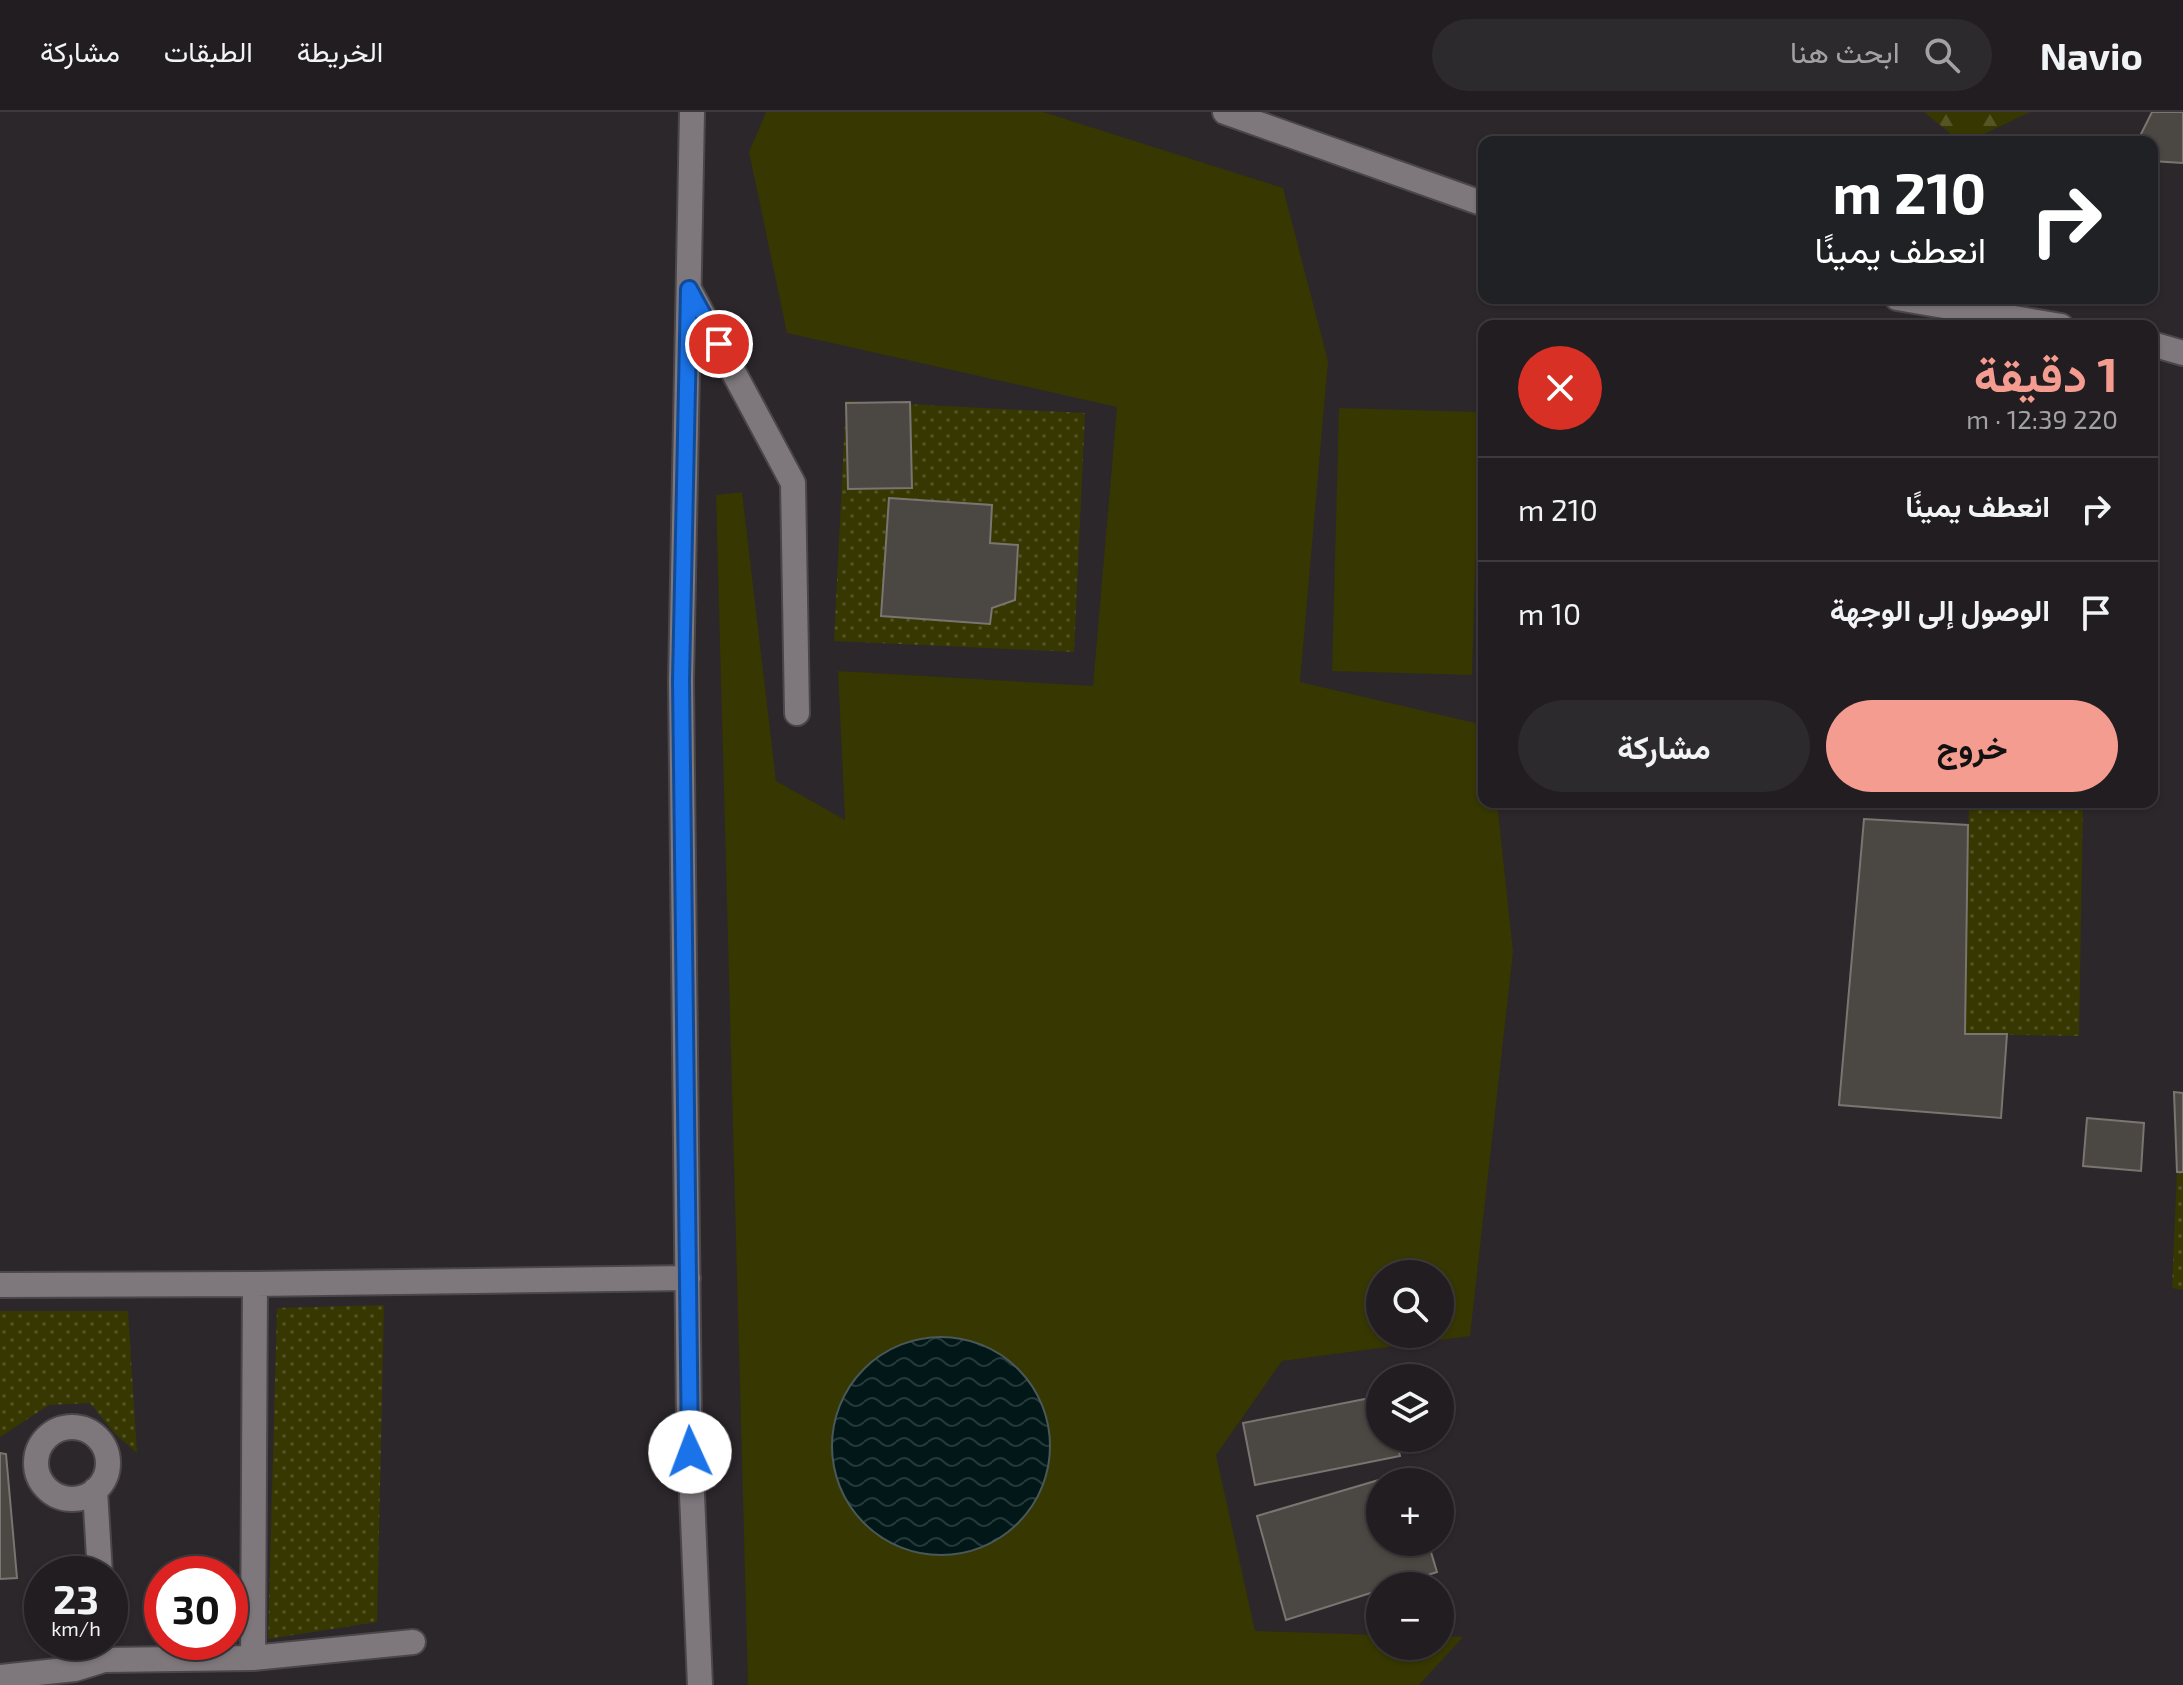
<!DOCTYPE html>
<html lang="ar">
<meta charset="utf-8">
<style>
body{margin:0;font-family:"Exo 2",Vazirmatn,sans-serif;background:#2d2a2d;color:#f1f3f6;direction:rtl;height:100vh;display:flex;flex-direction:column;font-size:30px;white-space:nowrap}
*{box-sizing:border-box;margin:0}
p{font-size:26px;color:#a2a2a5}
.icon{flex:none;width:44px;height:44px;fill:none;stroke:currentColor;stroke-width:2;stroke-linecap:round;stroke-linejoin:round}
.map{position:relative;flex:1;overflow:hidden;direction:ltr}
.drawer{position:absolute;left:1478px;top:208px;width:680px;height:488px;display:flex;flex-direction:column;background:#211d20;border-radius:16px;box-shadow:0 2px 6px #0004,0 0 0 2px #3e3b3e;direction:rtl}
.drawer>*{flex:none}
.top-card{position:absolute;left:1478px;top:24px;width:680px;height:168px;border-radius:16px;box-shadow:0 2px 6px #0004,0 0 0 2px #3e3b3e;direction:rtl;background:#202124;color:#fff;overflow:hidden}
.controls{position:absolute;left:1366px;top:1148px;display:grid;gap:16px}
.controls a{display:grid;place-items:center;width:88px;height:88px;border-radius:50%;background:#211d20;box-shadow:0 2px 6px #0004,0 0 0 2px #3e3b3e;font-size:40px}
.speed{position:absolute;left:24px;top:1444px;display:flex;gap:16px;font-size:40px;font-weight:700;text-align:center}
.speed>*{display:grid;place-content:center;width:104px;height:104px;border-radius:50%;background:#211d20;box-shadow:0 2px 6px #0004,0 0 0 2px #3e3b3e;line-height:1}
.speed small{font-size:20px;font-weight:400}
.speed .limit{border:12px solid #d22;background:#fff;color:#111}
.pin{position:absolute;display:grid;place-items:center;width:68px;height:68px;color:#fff;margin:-34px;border:4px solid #fff;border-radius:50%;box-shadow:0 2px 8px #0007}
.me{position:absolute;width:88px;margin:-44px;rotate:358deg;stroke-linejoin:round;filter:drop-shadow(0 0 6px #0008)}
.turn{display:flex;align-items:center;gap:28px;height:168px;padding:0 40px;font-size:36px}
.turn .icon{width:104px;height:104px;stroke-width:2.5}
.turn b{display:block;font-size:56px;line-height:68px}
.round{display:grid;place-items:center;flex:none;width:84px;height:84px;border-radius:42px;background:#2d2a2d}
.overview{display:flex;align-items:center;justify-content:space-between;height:136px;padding:0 40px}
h1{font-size:48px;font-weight:700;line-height:60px;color:#f59c90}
.button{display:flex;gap:16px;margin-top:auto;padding:16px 40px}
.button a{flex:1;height:92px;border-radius:48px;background:#f59c90;color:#111;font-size:32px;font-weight:700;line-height:92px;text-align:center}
.button a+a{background:#2d2a2d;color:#f1f3f6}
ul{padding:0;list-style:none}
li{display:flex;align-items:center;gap:24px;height:104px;padding:0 40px;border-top:2px solid #3e3b3e}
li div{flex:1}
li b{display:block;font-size:30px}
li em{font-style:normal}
header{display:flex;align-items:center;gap:48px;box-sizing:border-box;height:112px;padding:0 40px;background:#211d20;border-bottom:2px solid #3e3b3e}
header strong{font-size:38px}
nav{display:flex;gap:44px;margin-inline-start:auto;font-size:28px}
.search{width:560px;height:72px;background:#2d2a2d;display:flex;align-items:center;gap:20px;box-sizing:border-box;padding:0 28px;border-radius:44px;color:#a2a2a5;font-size:30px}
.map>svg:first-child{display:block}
.grass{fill:#363701;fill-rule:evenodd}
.forest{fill:url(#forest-firs)}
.park{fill:url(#park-dots)}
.water{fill:url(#water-waves);stroke:#4a585a;stroke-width:2}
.building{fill:#4b4742;stroke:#7a7570;stroke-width:2}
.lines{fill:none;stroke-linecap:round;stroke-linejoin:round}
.street-casing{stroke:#4a464a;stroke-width:28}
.street{stroke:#7e787d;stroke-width:24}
.route-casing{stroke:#114b97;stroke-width:20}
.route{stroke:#1a73e8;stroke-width:14}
</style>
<header>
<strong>Navio</strong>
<div class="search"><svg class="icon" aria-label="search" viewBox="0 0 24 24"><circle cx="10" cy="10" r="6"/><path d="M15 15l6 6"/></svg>ابحث هنا</div>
<nav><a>الخريطة</a><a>الطبقات</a><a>مشاركة</a></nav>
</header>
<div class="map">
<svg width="2183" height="1573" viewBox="0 0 2183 1573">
<defs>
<pattern id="forest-firs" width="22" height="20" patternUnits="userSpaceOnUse" patternTransform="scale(2)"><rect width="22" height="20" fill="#363701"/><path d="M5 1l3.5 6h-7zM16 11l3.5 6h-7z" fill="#545426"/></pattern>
<pattern id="park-dots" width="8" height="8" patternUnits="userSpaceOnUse" patternTransform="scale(2)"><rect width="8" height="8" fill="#363701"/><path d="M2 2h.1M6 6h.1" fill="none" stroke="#545426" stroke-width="1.8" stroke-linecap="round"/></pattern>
<pattern id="water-waves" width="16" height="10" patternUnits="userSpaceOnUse" patternTransform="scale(2)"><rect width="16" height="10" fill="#011718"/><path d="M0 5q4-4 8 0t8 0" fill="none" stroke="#26393a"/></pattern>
</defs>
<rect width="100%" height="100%" fill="#2c272b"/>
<!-- grass -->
<path class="grass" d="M766,0H1043L1283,76L1328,249L1300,570L1484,613V690H1497L1513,840L1470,1224L1282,1249L1216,1343L1255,1519L1380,1523V1534H1440V1524L1463,1525L1419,1573H748L716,383L742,380L776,669L845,708L838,559L1093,574L1117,295L787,221L749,40ZM1380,1162H1440V1222H1380Z
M1339,296L1480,300L1472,563L1332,559Z"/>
<!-- forest -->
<path class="forest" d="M1924,0H2030L1967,30H1961Z"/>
<!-- park -->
<path class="park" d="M846,289L1085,301L1074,540L834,529Z
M1969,690H2083L2079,924L1965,922Z
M2177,1060H2183V1178L2172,1176Z
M384,1193L377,1510L268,1527L277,1196Z
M0,1199H128L137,1341L115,1322L90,1291L49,1293L0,1325Z"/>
<!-- water -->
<path class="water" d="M832 1334a109 109 0 1 1 218 0a109 109 0 1 1-218 0Z"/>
<!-- building -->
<path class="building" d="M2152,0H2183V51L2152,49V30H2137Z
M910,290L912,376L848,377L846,291Z
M889,386L992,393L990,431L1018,433L1015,488L992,496L990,512L881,504Z
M1864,707L1968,713L1965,922H2007L2001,1006L1839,993Z
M2174,980L2183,981V1060H2177Z
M2087,1006L2144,1011L2141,1059L2083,1054Z
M1380,1284V1326H1396L1400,1344L1255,1373L1243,1311Z
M0,1341L6,1342L17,1466L0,1467Z
M1409,1359L1412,1370H1380V1430H1428L1437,1460L1393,1474H1380V1478L1286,1508L1257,1404Z"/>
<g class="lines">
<defs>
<path id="street" d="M692,0L681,569L689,1311L700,1573
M1225,0L1484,92
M690,179L793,371L797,601
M1897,186L2061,214
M2152,232L2183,241
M0,1173L255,1172L688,1166
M36 1351a36 36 0 1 1 72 0a36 36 0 1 1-72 0Z
M95,1378L100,1462
M253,1546L413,1530
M0,1565L75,1557L104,1548L253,1546L255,1172"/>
</defs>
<!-- street casing -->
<use href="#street" class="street-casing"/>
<!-- street -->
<use href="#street" class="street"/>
</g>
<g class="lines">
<defs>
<path id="route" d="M690,1340L681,569L689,177L719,232"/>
</defs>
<!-- route casing -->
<use href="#route" class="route-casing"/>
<!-- route -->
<use href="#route" class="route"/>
</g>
</svg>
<div class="controls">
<a><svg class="icon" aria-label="search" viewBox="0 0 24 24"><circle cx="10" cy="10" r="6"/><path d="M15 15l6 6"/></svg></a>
<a><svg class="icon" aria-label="layers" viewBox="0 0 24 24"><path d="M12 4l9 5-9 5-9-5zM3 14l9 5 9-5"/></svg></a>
<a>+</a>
<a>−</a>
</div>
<div class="speed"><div>23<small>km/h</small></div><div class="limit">30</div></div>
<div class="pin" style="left:719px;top:232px;background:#d93025"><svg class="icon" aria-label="arrive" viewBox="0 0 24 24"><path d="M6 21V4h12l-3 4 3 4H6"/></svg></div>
<svg class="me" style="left:690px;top:1340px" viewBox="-20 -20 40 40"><circle r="19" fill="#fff"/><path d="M0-13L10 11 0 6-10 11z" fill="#1a73e8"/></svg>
<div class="top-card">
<div class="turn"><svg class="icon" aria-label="right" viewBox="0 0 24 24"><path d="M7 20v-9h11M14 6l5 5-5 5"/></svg><div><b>210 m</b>انعطف يمينًا</div></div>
</div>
<section class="drawer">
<div class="overview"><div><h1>1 دقيقة</h1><p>220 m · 12:39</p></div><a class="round" style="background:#d93025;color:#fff"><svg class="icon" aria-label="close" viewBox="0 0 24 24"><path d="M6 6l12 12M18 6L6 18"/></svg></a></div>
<ul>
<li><svg class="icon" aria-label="right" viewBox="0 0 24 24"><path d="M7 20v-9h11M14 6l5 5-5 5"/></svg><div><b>انعطف يمينًا</b></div><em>210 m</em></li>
<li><svg class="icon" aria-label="arrive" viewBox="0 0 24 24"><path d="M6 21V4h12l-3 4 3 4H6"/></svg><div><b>الوصول إلى الوجهة</b></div><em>10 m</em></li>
</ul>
<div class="button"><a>خروج</a><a>مشاركة</a></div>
</section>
</div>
